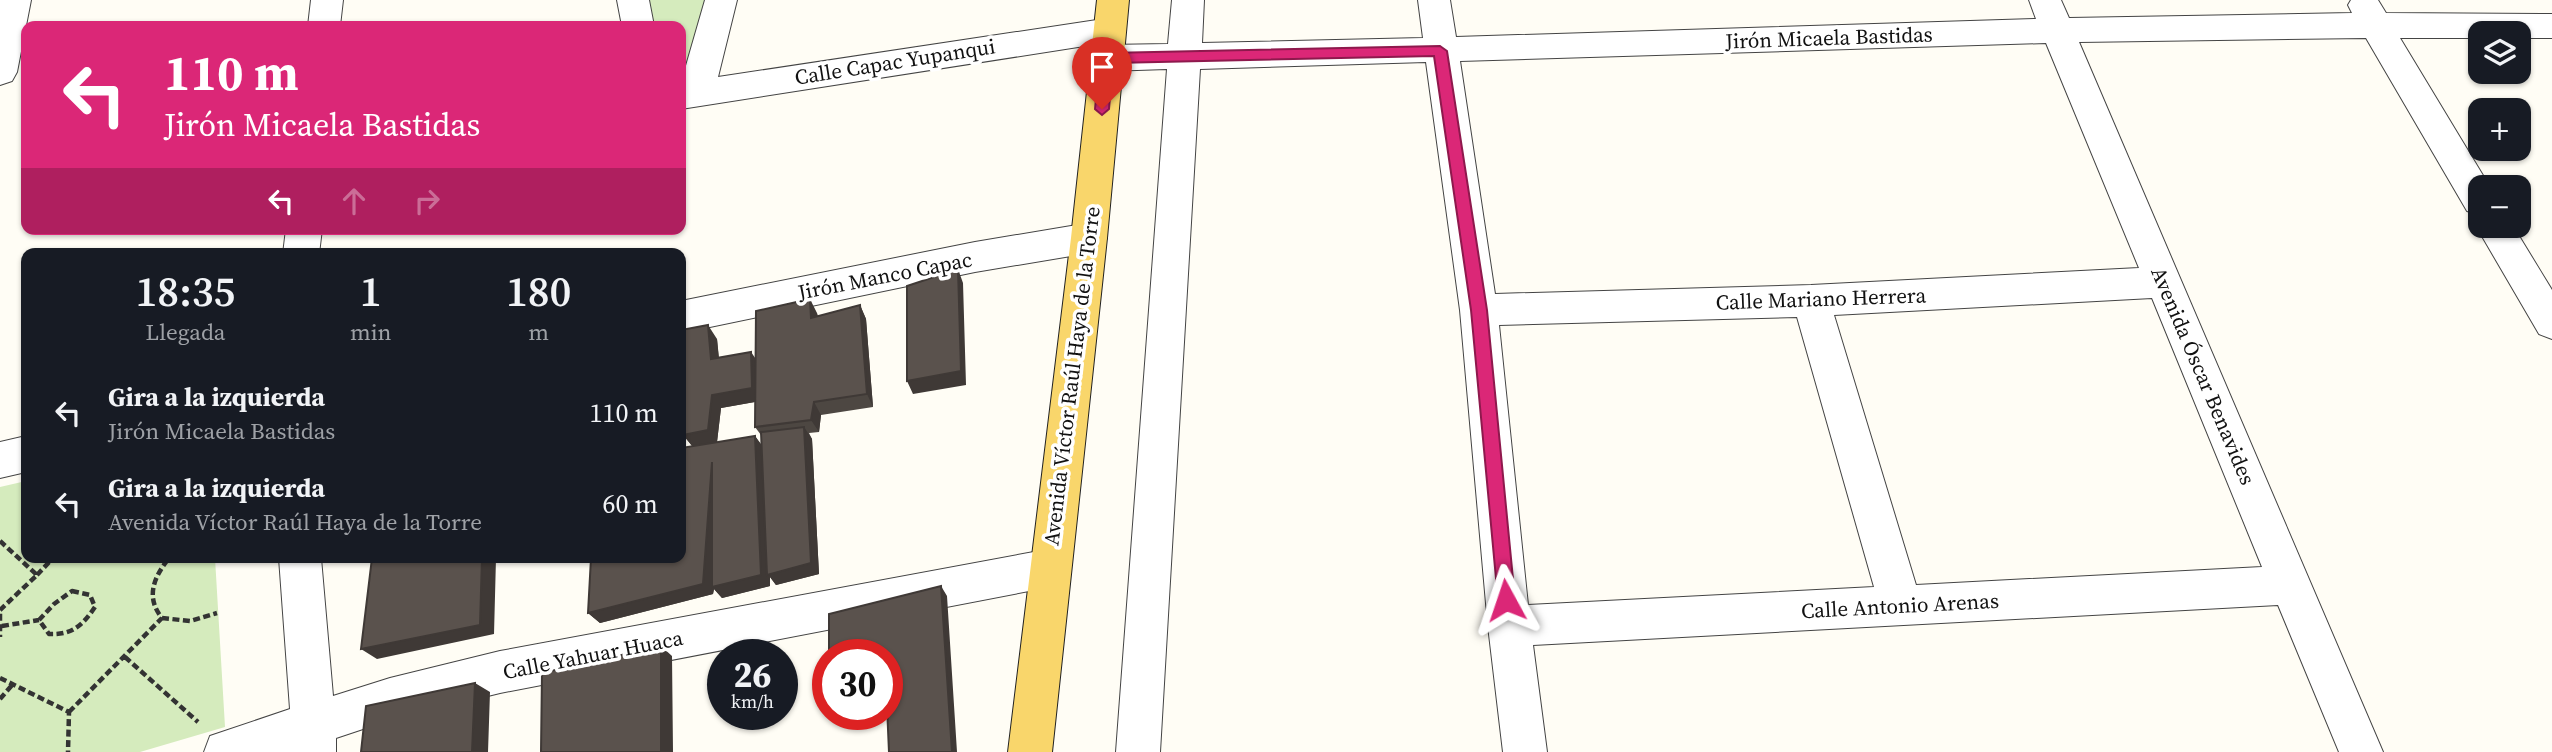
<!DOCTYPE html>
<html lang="es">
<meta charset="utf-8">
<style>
body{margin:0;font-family:"Source Serif 4",serif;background:#242831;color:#f1f3f6;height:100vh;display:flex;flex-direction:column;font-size:26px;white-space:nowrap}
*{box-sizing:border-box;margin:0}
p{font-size:23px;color:#9ea1a6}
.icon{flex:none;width:38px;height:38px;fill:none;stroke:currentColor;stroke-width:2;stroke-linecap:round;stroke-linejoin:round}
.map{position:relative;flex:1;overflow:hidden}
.sheet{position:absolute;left:21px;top:248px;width:665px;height:315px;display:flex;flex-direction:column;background:#171b24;border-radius:14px;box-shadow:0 2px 5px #0004}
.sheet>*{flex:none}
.guide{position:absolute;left:21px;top:21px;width:665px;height:214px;border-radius:14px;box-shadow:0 2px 5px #0004;background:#db2777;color:#fff;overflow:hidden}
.controls{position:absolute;left:2468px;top:21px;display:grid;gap:14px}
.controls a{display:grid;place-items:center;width:63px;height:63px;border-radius:14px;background:#171b24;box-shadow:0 2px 5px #0004;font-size:35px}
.speed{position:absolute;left:707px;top:639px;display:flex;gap:14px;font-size:35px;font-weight:700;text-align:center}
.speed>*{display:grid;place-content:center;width:91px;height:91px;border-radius:50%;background:#171b24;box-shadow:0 2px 5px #0004;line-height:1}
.speed small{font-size:18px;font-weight:400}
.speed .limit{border:10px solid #d22;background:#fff;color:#111}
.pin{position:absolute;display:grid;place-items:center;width:60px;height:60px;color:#fff;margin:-72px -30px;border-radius:50% 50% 50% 0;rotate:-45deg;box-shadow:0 0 7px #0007}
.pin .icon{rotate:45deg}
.me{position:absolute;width:77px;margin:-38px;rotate:355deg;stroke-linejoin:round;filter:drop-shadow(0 0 5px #0008)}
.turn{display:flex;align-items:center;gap:24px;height:147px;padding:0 28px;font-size:32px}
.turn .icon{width:91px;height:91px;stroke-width:2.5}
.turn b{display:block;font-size:49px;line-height:60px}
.lanes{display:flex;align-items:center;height:66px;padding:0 28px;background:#0003;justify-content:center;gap:35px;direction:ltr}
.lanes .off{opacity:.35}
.eta{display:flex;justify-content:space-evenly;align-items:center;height:119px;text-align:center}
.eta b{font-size:42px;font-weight:600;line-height:49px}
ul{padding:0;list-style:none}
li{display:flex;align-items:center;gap:21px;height:91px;padding:0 28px}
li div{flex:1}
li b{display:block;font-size:26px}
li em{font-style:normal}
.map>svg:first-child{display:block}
.green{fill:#d5ebbd}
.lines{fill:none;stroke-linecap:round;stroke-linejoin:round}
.minor-casing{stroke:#444;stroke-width:2}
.major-casing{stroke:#222;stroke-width:2}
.path{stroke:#333;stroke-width:4.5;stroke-dasharray:7 3.5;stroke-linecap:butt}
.minor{fill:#fff;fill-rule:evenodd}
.major{fill:#f9d66b;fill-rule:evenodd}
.wall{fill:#4d4742;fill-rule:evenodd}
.shaded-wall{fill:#3f3936}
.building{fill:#5a524d;stroke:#3f3936;stroke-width:2}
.route{fill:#db2777;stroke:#8e194d;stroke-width:2}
.labels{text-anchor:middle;stroke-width:7;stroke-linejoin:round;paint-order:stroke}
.street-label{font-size:21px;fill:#111;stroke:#fff}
</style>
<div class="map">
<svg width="2552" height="752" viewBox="0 0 2552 752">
<rect width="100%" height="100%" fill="#fffdf5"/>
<!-- green -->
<path class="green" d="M642,0H711L689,80L681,82V26H647Z
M26,481V558H215L225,727L140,752H0V487Z"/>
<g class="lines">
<defs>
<path id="minor" d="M0,0H31L17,72L12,81L0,85Z
M311,0H343L340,26H308Z
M617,0H649L654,26H622Z
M705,0H737L718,77L1110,18L1122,21L1126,30L1122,39L1110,42L681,109V83Z
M1172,0H1204L1202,43L1423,38L1418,0H1450L1456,37L2036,19L2029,0H2061L2069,18L2352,13L2348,5L2351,0H2378L2386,13L2552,14V38H2518V33H2480V38H2400L2490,187H2480V215L2467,211L2366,38L2079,42L2383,752H2339L2278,605L1533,645L1547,752H1503L1488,626L1460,310L1426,62L1200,69L1160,752H1116L1167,69L1107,71L1095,67L1090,58L1095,49L1107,45L1168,44ZM2046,43L2139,268L1811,285L1495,294L1460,61ZM2152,298L2262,567L1916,585L1834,315ZM1797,317L1874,587L1528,605L1499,325Z
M2480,219V226H2513L2552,290V339L2539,334L2476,226Z
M1089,223L1102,228L1107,238L1102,248L1089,253L975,272L681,333V301L975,242Z
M286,229H322L319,254H283Z
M26,436V472L0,478V442Z
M1050,549L1065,554L1071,568L1065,582L1050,587L500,693L390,720L336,738V752H204L210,736L290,709L279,558H321L333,696L390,678L500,651Z"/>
<path id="major" d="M1097,0H1129L1107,238L1052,752H1008L1071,238Z"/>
</defs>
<!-- minor casing -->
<use href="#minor" class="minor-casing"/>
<!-- major casing -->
<use href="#major" class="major-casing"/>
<!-- path -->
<path class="path" d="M0,541L37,575L0,610V637
M37,575L53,558
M72,591L90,595L95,607C82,626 72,635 49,634L39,620L54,604Z
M162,618L190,621L217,613
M2,626L39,620
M125,657L198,722
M0,678L69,712L68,752
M0,699L13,684
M69,712L162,618C145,597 154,577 169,558"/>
<!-- minor -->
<use href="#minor" class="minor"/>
<!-- major -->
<use href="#major" class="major"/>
</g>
<!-- wall -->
<path class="wall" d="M860,305L866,319L873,407L821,415L819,432L809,433L812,439L819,574L776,585L770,577V586L722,598L714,589L713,594L600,623L588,613L692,446L685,437H681V330L717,339L719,358L755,359L817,313L818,316ZM755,402V427L761,435V445L755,436L717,442L721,408Z"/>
<!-- shaded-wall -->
<path class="shaded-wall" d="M958,269L963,283L966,385L913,394L907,381Z
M810,299L817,313L818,332L811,318Z
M860,305L866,319L873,407L867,394Z
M708,325L717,339L720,372L711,359Z
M751,352L760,365V401L721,408L717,442L693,447L683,435L712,395Z
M814,402L821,415L819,432L811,420Z
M804,427L812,439L819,574L776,585L770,577V586L722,598L714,589L713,594L600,623L588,613L712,462L755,436L764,448Z
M482,558H496L494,634L377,659L361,649Z
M941,586L947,596L957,752H952Z
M661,646L672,656L673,752H661Z
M475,683L490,692L488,752H472Z"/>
<!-- building -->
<path class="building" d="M958,269L961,371L907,381V286Z
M810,299L811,318L860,305L867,394L814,402L811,420L755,427L756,311Z
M708,325L711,359L751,352L752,388L712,395L708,430L683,435L682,424H681V330Z
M804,427L811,563L767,575L761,432Z
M755,436L761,575L712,587V462L703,584L588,613L591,558H681V448Z
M372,558H482L480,625L361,649Z
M941,586L952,752H889L887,706V654H829V614Z
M661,646V752H541L542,673Z
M475,683L472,752H361L366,706Z"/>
<!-- route -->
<path class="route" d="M1440,46L1447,51L1487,310L1515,600L1513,606L1506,608L1500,606L1498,600L1471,310L1434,56L1113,63L1109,109L1102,115L1095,109L1100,58L1107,53Z"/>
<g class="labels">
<!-- street labels -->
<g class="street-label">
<text transform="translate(1829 38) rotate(-2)" y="7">Jirón Micaela Bastidas</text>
<text transform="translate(895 62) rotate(-9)" y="7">Calle Capac Yupanqui</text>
<text transform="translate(885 276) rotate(-11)" y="7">Jirón Manco Capac</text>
<text transform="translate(1821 299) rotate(-2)" y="7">Calle Mariano Herrera</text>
<text transform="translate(1072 376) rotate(-83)" y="7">Avenida Víctor Raúl Haya de la Torre</text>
<text transform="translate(2203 376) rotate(67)" y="7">Avenida Óscar Benavides</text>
<text transform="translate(1900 606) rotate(-3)" y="7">Calle Antonio Arenas</text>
<text transform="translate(593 655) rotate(-11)" y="7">Calle Yahuar Huaca</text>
</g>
</g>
</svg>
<div class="controls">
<a><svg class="icon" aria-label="layers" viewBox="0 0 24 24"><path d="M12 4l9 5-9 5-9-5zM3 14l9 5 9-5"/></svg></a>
<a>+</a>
<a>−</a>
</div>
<div class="speed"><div>26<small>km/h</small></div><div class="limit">30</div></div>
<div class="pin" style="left:1102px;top:109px;background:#d93025"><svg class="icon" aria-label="arrive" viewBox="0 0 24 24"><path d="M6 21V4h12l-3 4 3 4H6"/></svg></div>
<svg class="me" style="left:1506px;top:600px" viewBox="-20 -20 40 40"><path d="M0-17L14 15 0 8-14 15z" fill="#db2777" stroke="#fff" stroke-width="4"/></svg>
<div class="guide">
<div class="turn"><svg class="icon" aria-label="left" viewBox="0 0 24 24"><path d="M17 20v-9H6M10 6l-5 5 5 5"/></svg><div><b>110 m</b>Jirón Micaela Bastidas</div></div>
<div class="lanes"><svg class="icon" aria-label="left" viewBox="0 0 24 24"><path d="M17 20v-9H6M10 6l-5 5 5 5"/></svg><svg class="icon off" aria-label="ahead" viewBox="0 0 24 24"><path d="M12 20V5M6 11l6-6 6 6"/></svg><svg class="icon off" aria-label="right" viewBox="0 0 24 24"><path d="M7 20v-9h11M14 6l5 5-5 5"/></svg></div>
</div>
<section class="sheet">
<div class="eta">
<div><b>18:35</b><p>Llegada</p></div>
<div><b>1</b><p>min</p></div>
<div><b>180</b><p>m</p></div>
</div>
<ul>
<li><svg class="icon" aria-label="left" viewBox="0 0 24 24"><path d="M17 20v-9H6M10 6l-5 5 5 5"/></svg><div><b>Gira a la izquierda</b><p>Jirón Micaela Bastidas</p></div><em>110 m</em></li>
<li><svg class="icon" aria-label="left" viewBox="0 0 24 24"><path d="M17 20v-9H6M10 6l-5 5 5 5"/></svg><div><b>Gira a la izquierda</b><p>Avenida Víctor Raúl Haya de la Torre</p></div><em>60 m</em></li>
</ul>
</section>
</div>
